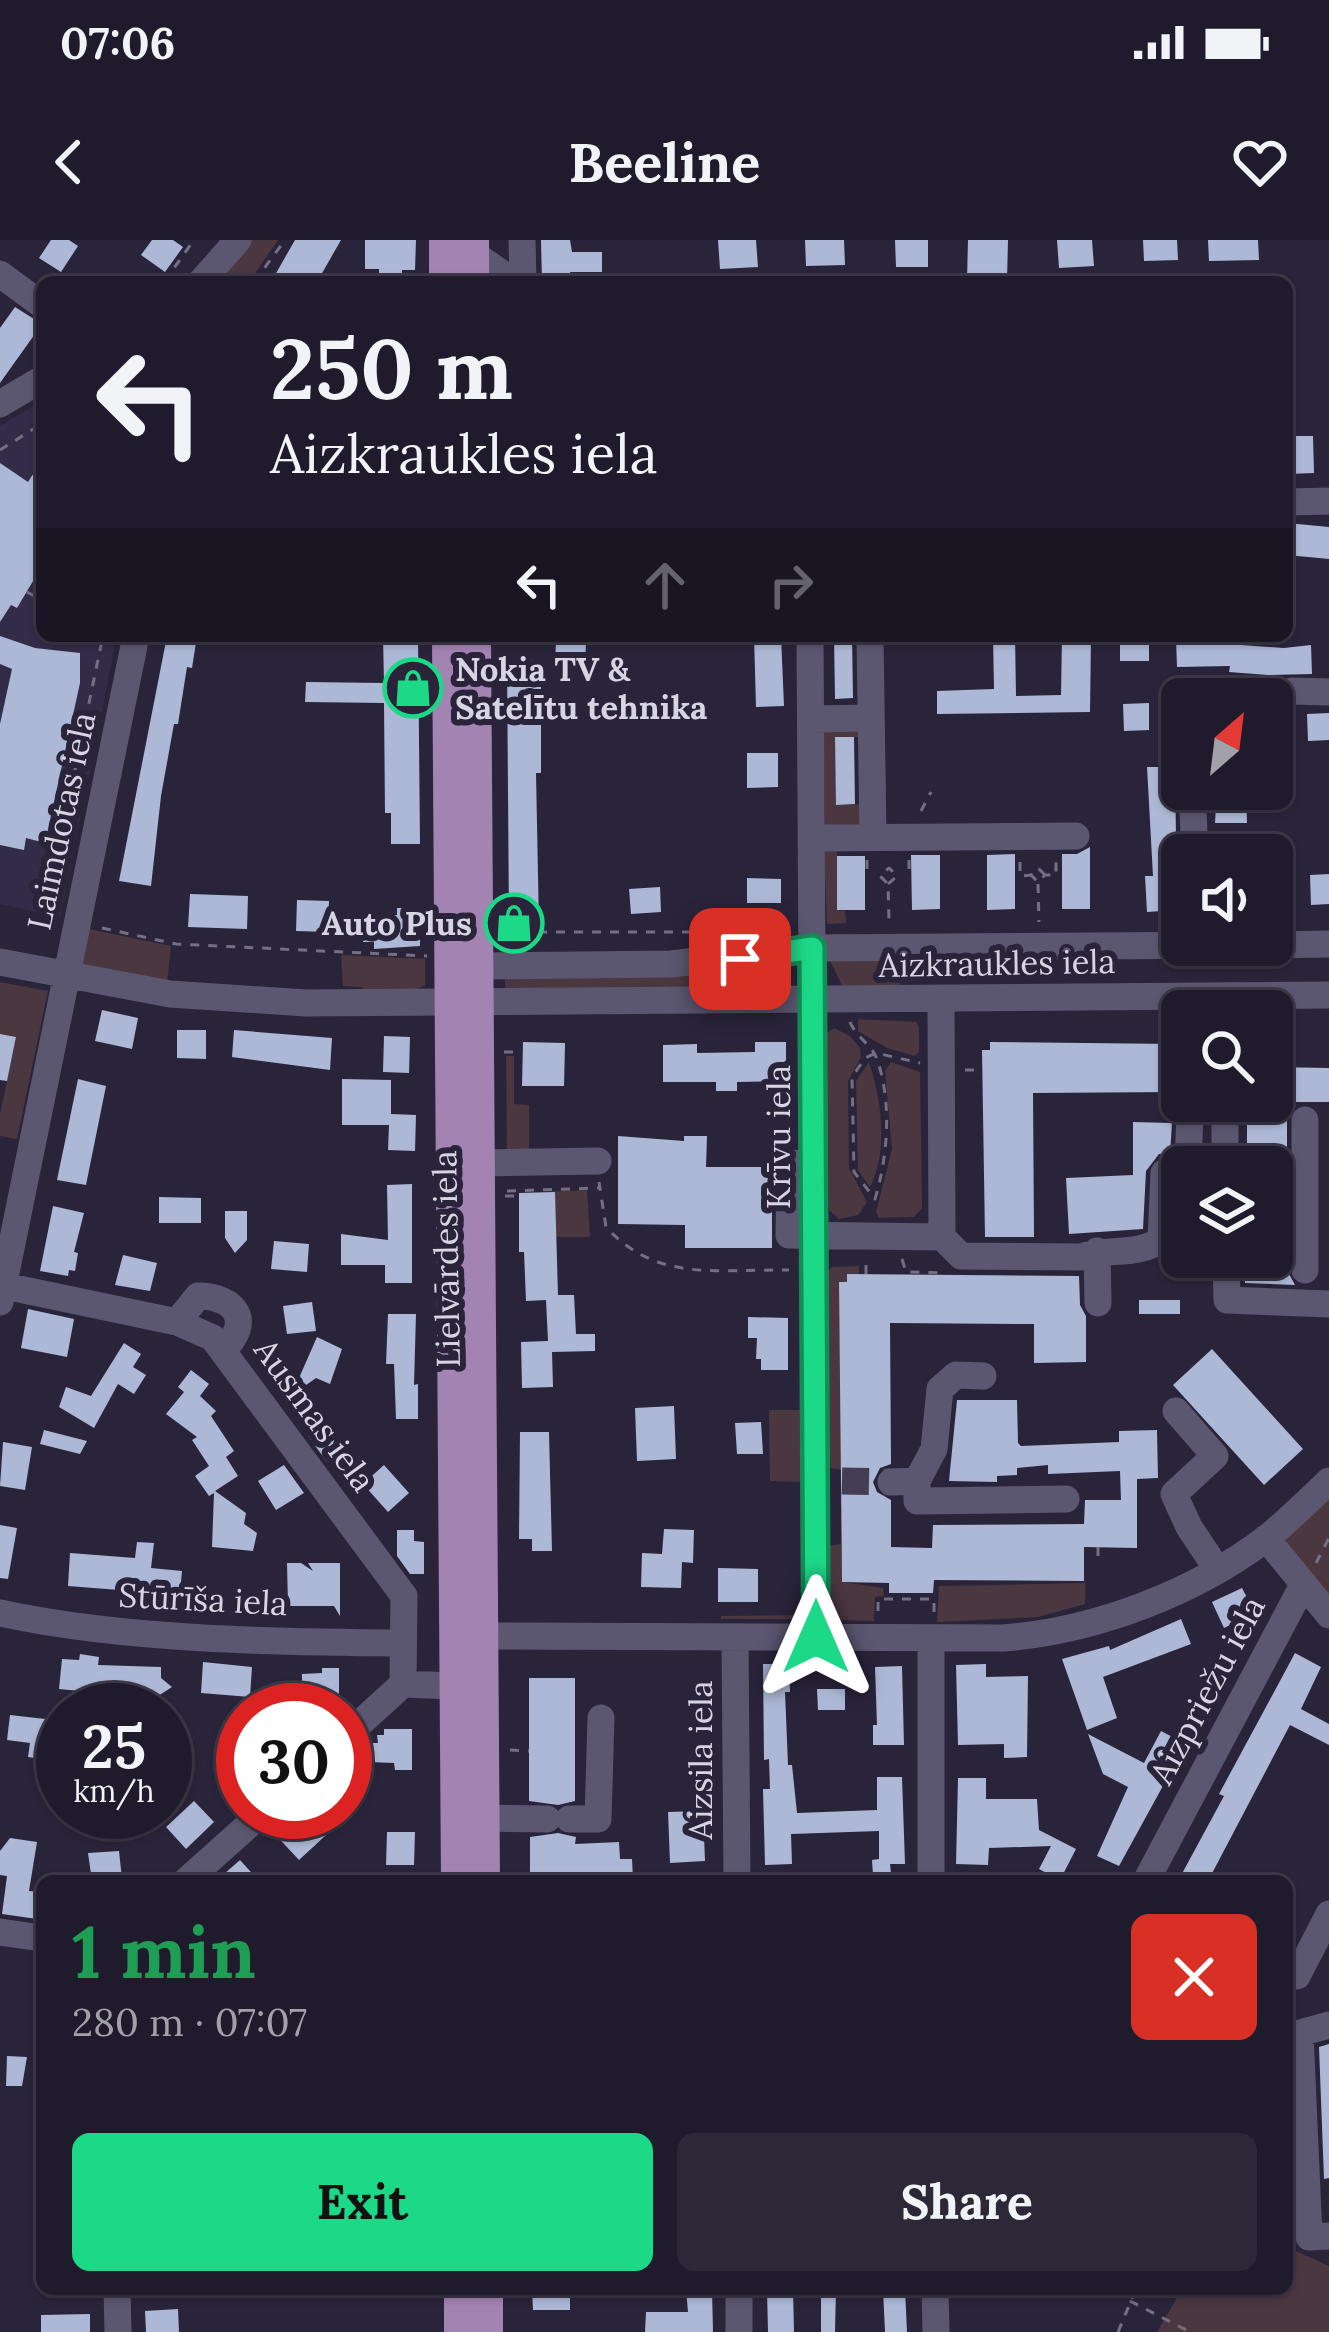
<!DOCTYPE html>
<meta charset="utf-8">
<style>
body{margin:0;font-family:Lora,serif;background:#2d2838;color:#f1f3f6;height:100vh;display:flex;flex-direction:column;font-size:45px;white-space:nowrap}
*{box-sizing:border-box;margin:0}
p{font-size:39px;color:#a2a1a9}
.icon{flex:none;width:66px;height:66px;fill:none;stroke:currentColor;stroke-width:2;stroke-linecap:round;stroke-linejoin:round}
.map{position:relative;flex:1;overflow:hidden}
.side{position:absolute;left:36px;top:1635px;width:1257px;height:420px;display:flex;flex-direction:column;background:#201b2c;border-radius:18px;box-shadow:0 3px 9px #0004,0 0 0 3px #3d3948}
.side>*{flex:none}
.banner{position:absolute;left:36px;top:36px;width:1257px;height:366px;border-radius:18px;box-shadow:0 3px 9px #0004,0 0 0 3px #3d3948;background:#201b2c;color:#f1f3f6;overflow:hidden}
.needle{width:78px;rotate:28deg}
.buttons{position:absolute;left:1161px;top:438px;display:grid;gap:24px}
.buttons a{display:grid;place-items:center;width:132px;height:132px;border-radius:18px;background:#201b2c;box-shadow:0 3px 9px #0004,0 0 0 3px #3d3948;font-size:60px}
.speed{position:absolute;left:36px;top:1443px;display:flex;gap:24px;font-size:60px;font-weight:700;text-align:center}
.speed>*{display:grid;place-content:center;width:156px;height:156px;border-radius:50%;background:#201b2c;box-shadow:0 3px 9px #0004,0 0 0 3px #3d3948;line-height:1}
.speed small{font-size:30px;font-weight:400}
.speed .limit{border:18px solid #d22;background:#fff;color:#111}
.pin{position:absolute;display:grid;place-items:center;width:102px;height:102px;color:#fff;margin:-51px;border-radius:24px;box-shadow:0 6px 18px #0006}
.me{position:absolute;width:132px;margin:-66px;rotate:0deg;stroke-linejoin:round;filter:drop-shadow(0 0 9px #0008)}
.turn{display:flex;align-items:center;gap:42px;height:252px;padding:0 36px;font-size:54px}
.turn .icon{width:156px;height:156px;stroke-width:2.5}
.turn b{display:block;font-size:84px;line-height:102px}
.lanes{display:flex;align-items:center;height:114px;padding:0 36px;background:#0003;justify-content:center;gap:60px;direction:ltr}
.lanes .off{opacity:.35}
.round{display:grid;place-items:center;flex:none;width:126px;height:126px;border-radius:18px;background:#2d2838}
.head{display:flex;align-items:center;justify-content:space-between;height:204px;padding:0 36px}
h1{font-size:72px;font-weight:700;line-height:90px;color:#1e9e55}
.button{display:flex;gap:24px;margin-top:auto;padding:24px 36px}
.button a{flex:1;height:138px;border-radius:18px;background:#1cd988;color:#111;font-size:48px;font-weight:700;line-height:138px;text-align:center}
.button a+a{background:#2d2838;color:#f1f3f6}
.status{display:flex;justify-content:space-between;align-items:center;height:84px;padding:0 60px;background:#201b2c;direction:ltr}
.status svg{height:33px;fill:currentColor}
header{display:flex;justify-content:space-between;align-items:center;height:156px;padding:0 36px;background:#201b2c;font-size:54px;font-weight:700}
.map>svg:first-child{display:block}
.built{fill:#332c49}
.green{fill:#4b3740}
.building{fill:#acb8d5}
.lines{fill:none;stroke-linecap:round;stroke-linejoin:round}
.minor-tunnel{stroke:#443e54;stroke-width:27;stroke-dasharray:27 14;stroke-linecap:butt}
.path{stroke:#746f83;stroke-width:3;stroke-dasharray:9 9;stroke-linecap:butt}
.minor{stroke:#5c5771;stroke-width:27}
.major{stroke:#a383b1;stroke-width:30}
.route-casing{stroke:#128d58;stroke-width:30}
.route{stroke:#1cd988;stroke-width:21}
.labels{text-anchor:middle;stroke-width:12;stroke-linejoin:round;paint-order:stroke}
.poi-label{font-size:33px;font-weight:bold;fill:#d7d4e4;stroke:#2a243b;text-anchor:start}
.street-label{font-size:33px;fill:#d7d4e4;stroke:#2a243b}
</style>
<div class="status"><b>07:06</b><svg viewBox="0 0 49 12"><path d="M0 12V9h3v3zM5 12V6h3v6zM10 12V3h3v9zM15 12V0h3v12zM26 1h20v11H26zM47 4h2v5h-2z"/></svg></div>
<header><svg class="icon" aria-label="back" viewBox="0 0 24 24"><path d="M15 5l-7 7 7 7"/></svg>Beeline<svg class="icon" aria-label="heart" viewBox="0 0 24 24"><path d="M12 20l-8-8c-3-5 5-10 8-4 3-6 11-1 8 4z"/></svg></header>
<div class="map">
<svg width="1329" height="2092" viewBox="0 0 1329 2092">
<rect width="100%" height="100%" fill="#2a243b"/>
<!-- built -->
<path class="built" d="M42,161V396H117L60,677L0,664V186Z"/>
<!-- green -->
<path class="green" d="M251,0H278L249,42H218Z
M862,485L864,497L835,498L837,565L865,564L863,592L825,590L823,486Z
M837,603V670L845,671L846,683L827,684L824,605Z
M84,688L171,706L167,743L85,729L79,719Z
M341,715L425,719V745L411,752L364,754L362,747L343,746Z
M903,716L899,751H845L829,719Z
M786,735L790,748L505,753V736Z
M0,742L48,751L17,899L0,896V874L16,798L0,794Z
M858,779L916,782L919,787V812L915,816L887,808L858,791Z
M834,788L850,796L860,808L861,817L848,841L849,928L867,962L858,975L839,979L829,970L827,793Z
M506,816H514V864L529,865V914H507Z
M869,822C881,859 889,911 870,947L858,930L856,841Z
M891,822L920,832L922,968L914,977L879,978L876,972L892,909L885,831Z
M587,950L590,997H555V952L519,953Z
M859,1026V1034L847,1043H839L842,1230L831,1228L825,1217L827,1032L832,1027Z
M769,1170H805L803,1379H721V1376L803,1375V1242L770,1241Z
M1329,1255V1356L1282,1297Z
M841,1304L842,1342L883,1348L884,1356L875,1357L874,1381L826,1380L828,1306Z
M1085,1343V1364L1038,1377L937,1382L939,1346Z
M1287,2007L1329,2026V2092H1157L1182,2049H1287Z"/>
<!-- building -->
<path class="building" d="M51,0H69L78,6L61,32L39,18Z
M152,0H173L183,7L165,32L141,15Z
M295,0H341L317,42H271Z
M365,0H416L415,30H402V42H379V29H365Z
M541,0H570L572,12H602V32H570L571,42H542Z
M718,0H756L758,27L720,29Z
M805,0H844L845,25L806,26Z
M895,0H928V27H896Z
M968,0H1008L1007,41L967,40Z
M1057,0H1092L1094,26L1059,28Z
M1143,0H1177L1178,20L1144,21Z
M1208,0H1258L1259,20L1209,21Z
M15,67L42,84L0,143V88Z
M1287,196H1313L1314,233L1287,234Z
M42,220V326L17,368L11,365L0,382V223L28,242Z
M1287,283L1329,287V319L1287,315Z
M0,396L35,408L80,413V443L45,603L26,598L24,610L0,605V484L12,429L0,424Z
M167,396H197L192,428L187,427L178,484H174L161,556L151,646L119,641Z
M383,396H418L420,604H391V573H385L384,463L305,462L306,442L384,443Z
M754,396H781L784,466L756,467Z
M834,396H852L853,458L835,459Z
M993,396H1015L1016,456L1061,455L1062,396H1091L1090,472L937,474V451L994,449Z
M1120,396H1149V421H1120Z
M1214,398V403L1284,408L1311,405L1312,434L1268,435L1229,432L1230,426L1177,427L1176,399Z
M556,403L586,404L585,421L555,420Z
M541,419V533H536L539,687H513L509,683L507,420Z
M1149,463V490L1124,491L1123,464Z
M1329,473V500L1308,501L1307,474Z
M835,497H854L855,564L836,565Z
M747,513H778V547L747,548Z
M1147,527H1175L1177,670L1147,672L1145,636H1153Z
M1217,549H1246L1247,583H1215Z
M1090,607V669H1062V614H1077Z
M1015,614V669L987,670V615Z
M911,615H940V669L912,670Z
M837,616H865V670H837Z
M1329,634V664L1311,665L1310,635Z
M747,638L781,639V663H747Z
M660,647L661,672L631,674L629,649Z
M190,654L248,656L247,689L188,687Z
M297,660L329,661L328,692L296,691Z
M397,668H420V706L374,709V702H363V682H374V676L397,675Z
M102,770L138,778L132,809L95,801Z
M177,790H206V819L177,818Z
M234,790L332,798L330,830L232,817Z
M0,794L16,797L7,841L0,840Z
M384,796L410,797L409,833L383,832Z
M523,802L565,803L564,846H522Z
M755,802H786V841L737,842V851H716V842H663V805L697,804V813L755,812Z
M990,802L1176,804V852L1033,853L1034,997H985L982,810H990Z
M1272,827L1329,828V862H1291L1287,879V1030L1295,1045L1245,1043L1244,1017H1272V927H1247V861H1272Z
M78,839L106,846L86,945L57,940Z
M342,839L391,840V874L416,875L415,911L388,910L389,885H342Z
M1133,882L1172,883L1170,914H1159L1146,931L1143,989L1069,994L1066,938L1133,935Z
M618,896L684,901V896H707L706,927H772V1008H685V985L618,984Z
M412,944V1043H385V1025H341V994L388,1000L387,945Z
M555,952L558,1055H574L576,1094H595V1111L552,1112L553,1147L522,1148L521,1102L548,1101L546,1060L526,1061L524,1012H519V953Z
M159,957L201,958V983H159Z
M53,966L84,973L74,1012L78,1013L75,1031L69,1030L68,1036L40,1031Z
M225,971H247V1000L235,1013L225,998Z
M274,1001L309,1004L307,1032L271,1029Z
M123,1015L157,1023L150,1051L115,1045Z
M847,1034L1079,1036L1080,1065L1086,1076V1122L1034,1123V1084L890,1083L891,1224L880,1228L873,1242L877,1252L891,1260V1307L932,1308L933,1285L1084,1284L1085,1260H1121L1120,1231L1048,1234V1225L1017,1228V1235L997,1236V1242L949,1241L957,1160H1017L1018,1203L1021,1206L1119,1202V1191L1157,1190L1158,1238L1137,1239V1308L1084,1307V1341L934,1340L933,1353H889V1343L842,1342L839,1042H847Z
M1139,1060H1180V1074H1139Z
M312,1062L316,1091L287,1094L283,1066Z
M28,1069L74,1079L67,1117L21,1108Z
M388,1074H416L414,1145L418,1144V1179H396L394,1124H386Z
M748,1077L788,1078V1130H761V1119H756L757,1098H748Z
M317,1097L342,1109L330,1144L316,1138L284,1161L264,1132L284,1118L299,1138Z
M124,1103L141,1114L133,1127L146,1135L134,1154L118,1144L94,1188L59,1167L66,1147L91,1156Z
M1212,1109L1303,1209L1264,1245L1173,1145Z
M191,1130L209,1144L200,1156L216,1171L211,1176L234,1211L226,1217L238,1236L215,1251L246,1273L244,1284L257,1293L253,1311L212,1307L214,1253L209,1256L195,1236L209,1226L192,1200L197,1197L166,1174L184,1152L178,1147Z
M674,1166L676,1219L637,1221L635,1168Z
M761,1182L763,1214H737L735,1183Z
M323,1185L342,1211L327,1222L308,1196Z
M44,1190L87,1201L80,1214L40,1204Z
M520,1192H549L552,1311H532V1299H519Z
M3,1202L32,1207L25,1250L0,1246Z
M284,1225L304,1253L276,1270L258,1241Z
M384,1225L409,1253L388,1272L363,1244Z
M0,1285L17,1288L8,1339L0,1338Z
M664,1289L694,1290L693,1323L682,1322L681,1348L641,1347L642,1313L662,1314Z
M397,1290H414V1301L424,1302V1334H410L397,1316Z
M137,1302L154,1303L151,1328L182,1331L179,1364L148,1361L149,1356L132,1351L68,1346L70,1313L135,1318Z
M287,1323H301L313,1331L308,1323H340V1376L334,1366H288Z
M718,1328L758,1329V1362H718Z
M1242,1348L1255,1373L1224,1388L1212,1362Z
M1181,1379L1191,1404L1103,1437L1117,1478L1087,1490L1062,1419L1109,1406L1110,1410Z
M1295,1413L1321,1427L1301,1469L1329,1484V1505L1290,1485L1208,1641H1178L1224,1556L1219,1554Z
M80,1414L99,1417L98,1425L161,1427V1438L172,1447L158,1456V1464L121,1459V1455L59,1449L62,1419L79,1420Z
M203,1422L252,1427L250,1457L201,1453Z
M763,1424H789L790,1452H785L788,1525H792L797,1573L877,1570V1537H902L905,1624H890L891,1633L873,1635L872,1620L879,1619V1591L791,1594L792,1624L765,1625L763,1549H770L769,1519L764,1520Z
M986,1424V1437L1028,1436L1027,1517L1004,1518V1504L958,1505L956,1425Z
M902,1426L904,1505H873V1485H877L875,1427Z
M322,1428H339V1462H302V1434L322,1433Z
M529,1438H575V1561L558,1565L529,1561Z
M817,1449H845V1470H818Z
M10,1475L63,1481V1522L28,1517L30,1503L7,1500Z
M384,1489H412V1530H395L394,1523L370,1522V1503H378L377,1495H384Z
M1161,1491L1186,1504L1119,1626L1097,1616L1128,1547L1103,1534L1088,1494L1144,1523Z
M958,1538H986V1559H1037L1039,1590L1076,1609L1060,1640L1039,1629L1051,1606L989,1608L988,1625L956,1624Z
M194,1561L214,1582L186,1609L166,1587Z
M703,1571L705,1621L670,1623L668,1572Z
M293,1572H351L299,1620L272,1591Z
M387,1592H415L414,1625H386Z
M558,1593L576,1597L575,1604L619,1602L620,1619H632L633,1639L530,1641V1597Z
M10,1598L37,1602L29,1651L40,1652L37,1679L2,1674L7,1636L0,1635V1611Z
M119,1611L122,1639L92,1641L88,1613Z
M240,1620L259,1641H216Z
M1329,1804V1938L1324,1939L1319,1807Z
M7,1816L27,1817L22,1846H6Z
M532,2049H570V2070H533Z
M686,2049H712L713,2092H645L646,2072H688Z
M767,2049H793L794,2092H768Z
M821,2049H836L835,2092H821Z
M883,2049H905L907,2092H885Z
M178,2069L179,2092H146L145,2071Z
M90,2074V2092H41V2075Z"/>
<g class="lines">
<!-- minor-tunnel -->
<path class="minor-tunnel" d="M842,1241L891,1242"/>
<!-- path -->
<path class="path" d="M164,42L194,0
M254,42L285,0
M0,210L35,188L42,189
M27,352L42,360
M604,396L610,401
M921,571L931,552
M867,620V636
M909,620V636
M1020,622V636L1031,635
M1045,635L1038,628L1031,635L1038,642L1045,635H1056V622
M52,640L103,396
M888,644L897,636L889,628L880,636L888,644L889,681
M1038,644L1039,682
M102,688L176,704L427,716
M502,691L511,685
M502,692H733
M850,782C856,797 872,805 877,819C892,862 888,916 875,959L854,932L852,837L865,818L876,813L920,823
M504,812H522
M965,830H982
M599,942L606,987C657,1043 718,1029 789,1030
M507,951L599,948
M505,956H519
M902,1019L906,1032L942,1033
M866,1034V1019
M1098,1316V1307
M1316,1323L1329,1298
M878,1371V1359H934V1372
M510,1510L529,1511
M1130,2061L1190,2092
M1118,2092L1136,2049"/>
<!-- minor -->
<path class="minor" d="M522,0L523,42
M474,14L514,42
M0,34L42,65
M201,42L238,0
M0,164L42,139
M1287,262L1329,261
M810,396L816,1398
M870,396L873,597
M1251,459L1292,451L1329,452
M811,479L870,478
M1192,549L1195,615
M812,598L1076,596
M1272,705L1329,704
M0,722L170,754L306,763L1329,755
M465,739L478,726L671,724L812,708L1240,705
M1305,880V1030
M481,923L598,921
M814,925L790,923L789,995L942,997L941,760
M1188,927L1190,872L1196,861
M1225,927V861
M942,997L961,1016L1080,1017C1107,1008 1137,1016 1161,1000L1164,933L1182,932
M1097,1011L1098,1063
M1226,1017L1227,1060L1329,1064
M0,1045L177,1082L213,1098L404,1356
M0,1062L136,396
M177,1082L198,1056C236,1056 253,1082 223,1110
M1176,1171L1215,1216L1174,1254L1189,1287L1217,1329
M917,1241L934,1209L940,1149L956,1135L983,1136
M891,1242L917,1241V1261L1066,1259
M1266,1298L1329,1375
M0,1373C124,1400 275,1402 403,1403
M484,1396L1003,1398C1095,1391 1195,1353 1268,1297C1289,1280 1309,1260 1329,1241
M735,1398L737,1641
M403,1444L404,1356
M403,1444L455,1446
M345,1497L403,1444
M484,1578L547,1579
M569,1579H598L601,1478
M186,1641L263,1572
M931,1641V1398
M1146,1641L1303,1345
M0,1692L42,1698
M1297,1736L1329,1674
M1329,1785L1300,1793L1309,1997L1329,1996
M117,2049L118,2092
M739,2049V2092
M935,2049L936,2092"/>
<!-- major -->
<path class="major" d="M444,0V42
M474,0V42
M447,396L456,1641
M476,396L485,1641
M459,2049V2092
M488,2049V2092"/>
</g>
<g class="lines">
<defs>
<path id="route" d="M740,719L812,708L816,1397"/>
</defs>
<!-- route casing -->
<use href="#route" class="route-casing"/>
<!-- route -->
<use href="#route" class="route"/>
</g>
<!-- icons -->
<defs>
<symbol id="shop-ring" viewBox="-11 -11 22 22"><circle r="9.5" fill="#2a243b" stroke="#1cd988" stroke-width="1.5"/><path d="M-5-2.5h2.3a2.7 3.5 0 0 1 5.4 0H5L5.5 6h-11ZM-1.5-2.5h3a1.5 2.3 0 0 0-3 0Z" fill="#1cd988"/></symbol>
</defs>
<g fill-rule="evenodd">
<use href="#shop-ring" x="380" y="415" width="66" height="66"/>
<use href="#shop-ring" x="481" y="650" width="66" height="66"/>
</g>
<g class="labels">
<!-- poi labels -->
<g class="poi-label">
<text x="455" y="441">Nokia TV &amp;<tspan x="455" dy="38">Satelītu tehnika</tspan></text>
<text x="472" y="695" text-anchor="end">Auto Plus</text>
</g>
<!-- street labels -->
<g class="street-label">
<text transform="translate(61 581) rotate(-78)" y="12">Laimdotas iela</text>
<text transform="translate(997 723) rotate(-1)" y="12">Aizkraukles iela</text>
<text transform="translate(778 897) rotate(-90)" y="12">Krīvu iela</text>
<text transform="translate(446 1019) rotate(-91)" y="12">Lielvārdes iela</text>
<text transform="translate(315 1175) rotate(54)" y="12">Ausmas iela</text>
<text transform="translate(203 1359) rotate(3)" y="12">Stūrīša iela</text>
<text transform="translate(1207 1450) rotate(-62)" y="12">Aizpriežu iela</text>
<text transform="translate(700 1520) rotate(-90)" y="12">Aizsila iela</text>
</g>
</g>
</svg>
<div class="buttons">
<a><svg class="needle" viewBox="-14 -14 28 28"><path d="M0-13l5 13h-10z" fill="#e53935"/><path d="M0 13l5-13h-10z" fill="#a2a1a9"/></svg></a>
<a><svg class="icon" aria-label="sound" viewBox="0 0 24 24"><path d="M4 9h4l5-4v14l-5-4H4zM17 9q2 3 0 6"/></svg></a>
<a><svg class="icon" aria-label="search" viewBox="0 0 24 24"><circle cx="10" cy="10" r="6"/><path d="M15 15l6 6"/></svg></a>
<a><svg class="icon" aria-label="layers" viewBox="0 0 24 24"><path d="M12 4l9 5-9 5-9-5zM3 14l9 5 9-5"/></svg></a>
</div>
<div class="speed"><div>25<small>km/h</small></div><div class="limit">30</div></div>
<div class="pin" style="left:740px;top:719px;background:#d93025"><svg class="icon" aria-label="arrive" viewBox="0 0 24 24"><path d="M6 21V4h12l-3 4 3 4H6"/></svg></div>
<svg class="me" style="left:816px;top:1397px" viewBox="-20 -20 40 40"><path d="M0-17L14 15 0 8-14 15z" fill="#1cd988" stroke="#fff" stroke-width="4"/></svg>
<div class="banner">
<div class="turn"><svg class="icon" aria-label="left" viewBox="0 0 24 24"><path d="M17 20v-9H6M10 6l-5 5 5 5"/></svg><div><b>250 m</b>Aizkraukles iela</div></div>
<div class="lanes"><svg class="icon" aria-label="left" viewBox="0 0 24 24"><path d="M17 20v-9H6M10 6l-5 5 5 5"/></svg><svg class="icon off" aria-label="ahead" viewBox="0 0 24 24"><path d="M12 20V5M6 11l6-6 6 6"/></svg><svg class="icon off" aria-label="right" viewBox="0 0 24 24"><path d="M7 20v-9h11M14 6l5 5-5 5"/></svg></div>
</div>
<section class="side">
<div class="head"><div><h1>1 min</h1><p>280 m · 07:07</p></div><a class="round" style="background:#d93025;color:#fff"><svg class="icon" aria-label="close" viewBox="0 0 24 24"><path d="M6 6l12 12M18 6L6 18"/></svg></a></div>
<div class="button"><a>Exit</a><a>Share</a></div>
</section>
</div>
